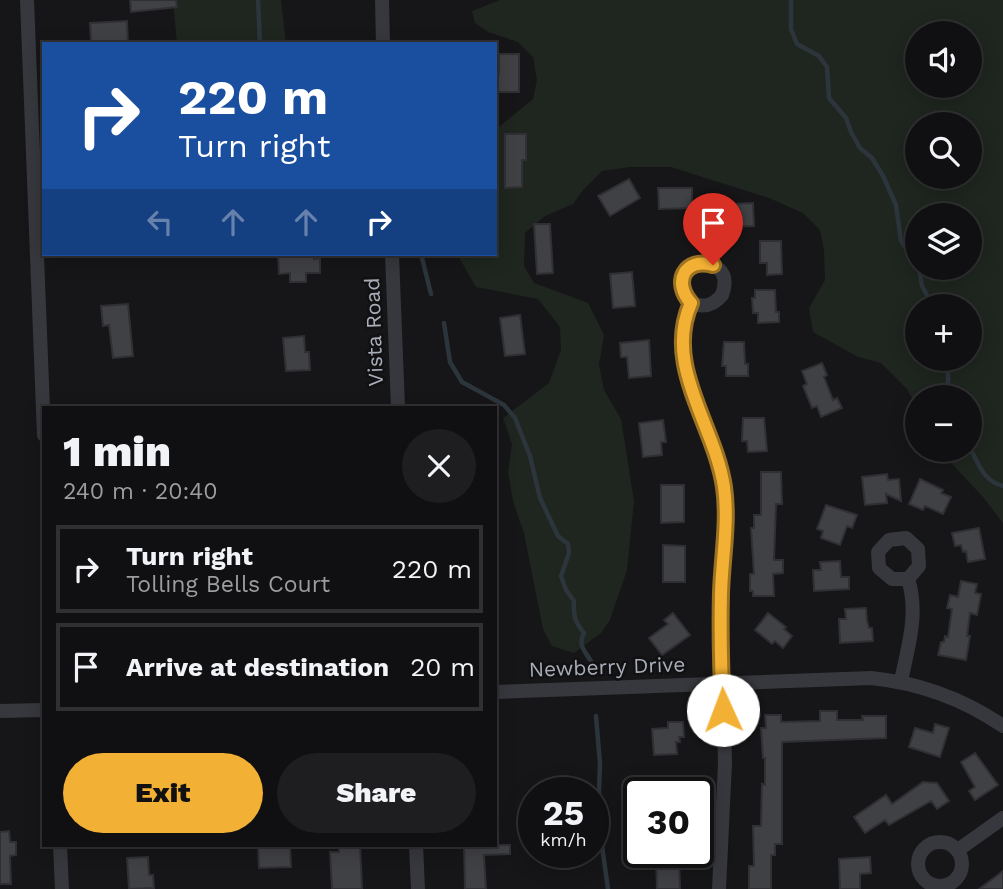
<!DOCTYPE html>
<meta charset="utf-8">
<style>
body{margin:0;font-family:"Work Sans",sans-serif;background:#1e1e20;color:#f1f3f6;height:100vh;display:flex;flex-direction:column;font-size:26px;white-space:nowrap}
*{box-sizing:border-box;margin:0}
p{font-size:23px;color:#9c9d9f}
.icon{flex:none;width:38px;height:38px;fill:none;stroke:currentColor;stroke-width:2;stroke-linecap:round;stroke-linejoin:round}
.map{position:relative;flex:1;overflow:hidden}
.sheet{position:absolute;left:42px;top:406px;width:455px;height:441px;display:flex;flex-direction:column;background:#101012;border-radius:0px;box-shadow:0 4px 18px #0003,0 0 0 2px #303032}
.sheet>*{flex:none}
.banner{position:absolute;left:42px;top:42px;width:455px;height:214px;border-radius:0px;box-shadow:0 4px 18px #0003,0 0 0 2px #303032;background:#1a4fa0;color:#fff;overflow:hidden}
.controls{position:absolute;left:905px;top:21px;display:grid;gap:14px}
.controls a{display:grid;place-items:center;width:77px;height:77px;border-radius:50%;background:#101012;box-shadow:0 4px 18px #0003,0 0 0 2px #303032;font-size:35px}
.speed{position:absolute;left:518px;top:777px;display:flex;gap:14px;font-size:35px;font-weight:700;text-align:center}
.speed>*{display:grid;place-content:center;width:91px;height:91px;border-radius:50%;background:#101012;box-shadow:0 4px 18px #0003,0 0 0 2px #303032;line-height:1}
.speed small{font-size:18px;font-weight:400}
.speed .limit{border:4px solid #111;border-radius:10px;background:#fff;color:#111}
.pin{position:absolute;display:grid;place-items:center;width:60px;height:60px;color:#fff;margin:-72px -30px;border-radius:50% 50% 50% 0;rotate:-45deg;box-shadow:0 0 7px #0007}
.pin .icon{rotate:45deg}
.me{position:absolute;width:77px;margin:-38px;rotate:358deg;stroke-linejoin:round;filter:drop-shadow(0 0 5px #0008)}
.turn{display:flex;align-items:center;gap:24px;height:147px;padding:0 21px;font-size:32px}
.turn .icon{width:91px;height:91px;stroke-width:2.5}
.turn b{display:block;font-size:49px;line-height:60px}
.lanes{display:flex;align-items:center;height:66px;padding:0 21px;background:#0003;justify-content:center;gap:35px;direction:ltr}
.lanes .off{opacity:.35}
.round{display:grid;place-items:center;flex:none;width:74px;height:74px;border-radius:37px;background:#1e1e20}
.overview{display:flex;align-items:center;justify-content:space-between;height:119px;padding:0 21px}
h1{font-size:42px;font-weight:800;line-height:52px}
.cta{display:flex;gap:14px;margin-top:auto;padding:14px 21px}
.cta a{flex:1;height:80px;border-radius:42px;background:#f2b134;color:#111;font-size:28px;font-weight:800;line-height:80px;text-align:center}
.cta a+a{background:#1e1e20;color:#f1f3f6}
ul{padding:0;list-style:none}
li{display:flex;align-items:center;gap:21px;height:88px;margin:0 14px 10px;padding:0 7px;border:4px solid #303032;border-radius:0px}
li div{flex:1}
li b{display:block;font-size:26px}
li em{font-style:normal}
.map>svg:first-child{display:block}
.green{fill:#1e261f;fill-rule:evenodd}
.lines{fill:none;stroke-linecap:round;stroke-linejoin:round}
.stream{stroke:#2c353c;stroke-width:4.5}
.building{fill:#404145;stroke:#303034;stroke-width:2}
.minor{stroke:#37383d;stroke-width:14}
.route-casing{stroke:#9d7322;stroke-width:18}
.route{stroke:#f2b134;stroke-width:12}
.labels{text-anchor:middle;stroke-width:5;stroke-linejoin:round;paint-order:stroke}
.street-label{font-size:21px;fill:#a8adb8;stroke:#111113}
</style>
<div class="map">
<svg width="1003" height="889" viewBox="0 0 1003 889">
<rect width="100%" height="100%" fill="#161618"/>
<!-- green -->
<path class="green" d="M173,0H281L286,44H177Z
M500,0H1003V523L983,497L939,450H970V397H917V407L907,389L881,363L858,357L813,332L809,308L825,280L824,250L820,230L803,213L769,198L671,167H630L602,171L584,189L573,204L545,216L525,233L524,266L534,283L588,303L604,335L599,365L604,390L621,419L634,501L627,570L610,620L601,633L574,653L552,646L543,629L524,533L513,501L508,472L512,444L503,418L549,383L561,350L560,327L538,299L476,287L457,254H495V127L500,126L533,99L537,80L533,57L518,42L488,32L475,23L472,11ZM917,33H970V86H917ZM917,124H970V177H917ZM917,215H970V268H917ZM917,306H970V359H917Z"/>
<g class="lines">
<!-- stream -->
<path class="stream" d="M258,0L260,44
M791,0V29L797,44L819,56L827,67L829,98L846,118L851,132L860,148L872,158L883,176L896,205L901,241L917,263
M421,254L431,294
M919,268L922,286L933,306
M444,323L450,362L462,382L504,405L515,418L530,456L540,498L558,536L568,544L569,553L561,576L566,590L574,601C573,616 575,622 584,633C577,646 586,652 592,663
M943,359L948,372V397
M970,448C979,464 983,481 1003,486
M596,716L600,764L598,817L608,889"/>
</g>
<!-- building -->
<path class="building" d="M130,0H176L177,7L131,12Z
M127,21L128,44L91,42L90,23Z
M499,54H519V92H495V75L499,74Z
M505,134H526V160H522V187L505,188Z
M629,179L640,198L610,216L598,196Z
M658,188H692V208L659,209Z
M729,201V204L753,203L754,226L729,227V223L715,224L714,202Z
M534,224H550L553,273L537,274Z
M760,241H781L782,274L767,275V263H760Z
M278,254H314V259L320,258V273H306V282H290V273L279,274Z
M632,272L635,306L613,308L610,274Z
M755,290H775L776,312H779V322L758,323V313H753L752,298H755Z
M128,304L133,356L113,358L109,325L103,326L101,306Z
M520,315L525,354L505,356L500,318Z
M304,336L305,352H309L310,370L286,371L283,338Z
M649,340L651,376L629,378L627,357H621L620,343Z
M724,342H744L745,364H748V376H726V366H722Z
M822,363L827,375L824,377L833,400L837,398L842,408L821,417L817,406L812,408L803,386L807,384L802,371Z
M743,418H764L767,451L748,452L747,441H742Z
M663,420L666,442H661L662,455L643,457L639,423Z
M761,472H781L782,504H776L774,560H783V573L773,574L774,596H753V591H750V574H754L751,528H754V515H761Z
M887,474L888,480L899,479L901,501L886,494L887,503L865,505L862,477Z
M920,479L943,490L941,493L951,497L943,514L925,506L923,510L909,504Z
M661,485H684V522L661,523Z
M826,505L857,515L852,528L847,526L840,545L821,538L823,531L817,529Z
M979,528L985,559L968,562L966,551L963,552L961,545L955,546L952,533Z
M663,545L685,546V582H663Z
M840,561L841,577H849V589L814,591L813,570H821L820,562Z
M961,581L977,584L975,593L981,594L977,615L970,613L967,636H970L966,660L938,655L941,642H944L945,636L948,637L952,609L947,608L950,595L958,597Z
M866,608L867,621L869,628H872L873,641L840,643L839,619H846L845,609Z
M673,613L690,635L662,655L649,638L668,624L664,620Z
M768,613L786,627L784,629L792,636L783,648L775,641L772,644L755,630Z
M820,711H837V720H863L862,716H886V738L782,742V844H775V855H771V889H749V866H754L753,826H761L762,784L765,785V758H763L761,728H766L765,715H781V722L820,721Z
M668,722H683L684,737H679L680,742H676L677,754L654,755L652,729L668,728Z
M935,724L949,728L940,757L909,747L915,728L933,733Z
M975,753L998,785L975,800L969,791L975,787L961,762Z
M923,782L937,783L949,801L937,809L931,801L889,825L885,820L865,833L854,817L886,795L892,804Z
M9,831L10,842H16V855L10,856L11,884H0V832Z
M258,845H290L291,867L259,868Z
M339,845H360L362,889H332L330,852H339Z
M464,845H510V854L484,855L486,889H465Z
M679,856L680,889H657L656,857Z
M148,857L149,875H153L154,888L129,889L127,858Z
M870,857L871,873L860,874V889H840L839,859Z
M1003,871V889H979Z"/>
<g class="lines">
<!-- minor -->
<path class="minor" d="M27,0L44,435
M382,0L383,44
M392,254L398,408
M691,303C653,260 740,246 722,295C713,306 704,308 691,303L682,334L686,371L719,464L726,508L721,592L725,763L719,889
M901,681C908,647 919,613 908,579H892L879,568L878,552L889,540L906,538L918,549L919,566L908,579
M495,692L871,678C920,683 962,698 1003,726
M0,711L44,710
M918 864a22 22 0 1 1 44 0a22 22 0 1 1-44 0Z
M60,845L62,889
M416,845L418,889
M958,850L1003,818"/>
</g>
<g class="lines">
<defs>
<path id="route" d="M713,265C685,257 672,282 691,303C663,366 715,425 724,487C729,522 722,558 721,593C720,632 721,671 723,710"/>
</defs>
<!-- route casing -->
<use href="#route" class="route-casing"/>
<!-- route -->
<use href="#route" class="route"/>
</g>
<g class="labels">
<!-- street labels -->
<g class="street-label">
<text transform="translate(374 332) rotate(-92)" y="7">Vista Road</text>
<text transform="translate(607 667) rotate(-2)" y="7">Newberry Drive</text>
</g>
</g>
</svg>
<div class="controls">
<a><svg class="icon" aria-label="sound" viewBox="0 0 24 24"><path d="M4 9h4l5-4v14l-5-4H4zM17 9q2 3 0 6"/></svg></a>
<a><svg class="icon" aria-label="search" viewBox="0 0 24 24"><circle cx="10" cy="10" r="6"/><path d="M15 15l6 6"/></svg></a>
<a><svg class="icon" aria-label="layers" viewBox="0 0 24 24"><path d="M12 4l9 5-9 5-9-5zM3 14l9 5 9-5"/></svg></a>
<a>+</a>
<a>−</a>
</div>
<div class="speed"><div>25<small>km/h</small></div><div class="limit">30</div></div>
<div class="pin" style="left:713px;top:265px;background:#d93025"><svg class="icon" aria-label="arrive" viewBox="0 0 24 24"><path d="M6 21V4h12l-3 4 3 4H6"/></svg></div>
<svg class="me" style="left:723px;top:710px" viewBox="-20 -20 40 40"><circle r="19" fill="#fff"/><path d="M0-13L10 11 0 6-10 11z" fill="#f2b134"/></svg>
<div class="banner">
<div class="turn"><svg class="icon" aria-label="right" viewBox="0 0 24 24"><path d="M7 20v-9h11M14 6l5 5-5 5"/></svg><div><b>220 m</b>Turn right</div></div>
<div class="lanes"><svg class="icon off" aria-label="left" viewBox="0 0 24 24"><path d="M17 20v-9H6M10 6l-5 5 5 5"/></svg><svg class="icon off" aria-label="ahead" viewBox="0 0 24 24"><path d="M12 20V5M6 11l6-6 6 6"/></svg><svg class="icon off" aria-label="ahead" viewBox="0 0 24 24"><path d="M12 20V5M6 11l6-6 6 6"/></svg><svg class="icon" aria-label="right" viewBox="0 0 24 24"><path d="M7 20v-9h11M14 6l5 5-5 5"/></svg></div>
</div>
<section class="sheet">
<div class="overview"><div><h1>1 min</h1><p>240 m · 20:40</p></div><a class="round"><svg class="icon" aria-label="close" viewBox="0 0 24 24"><path d="M6 6l12 12M18 6L6 18"/></svg></a></div>
<ul>
<li><svg class="icon" aria-label="right" viewBox="0 0 24 24"><path d="M7 20v-9h11M14 6l5 5-5 5"/></svg><div><b>Turn right</b><p>Tolling Bells Court</p></div><em>220 m</em></li>
<li><svg class="icon" aria-label="arrive" viewBox="0 0 24 24"><path d="M6 21V4h12l-3 4 3 4H6"/></svg><div><b>Arrive at destination</b></div><em>20 m</em></li>
</ul>
<div class="cta"><a>Exit</a><a>Share</a></div>
</section>
</div>
